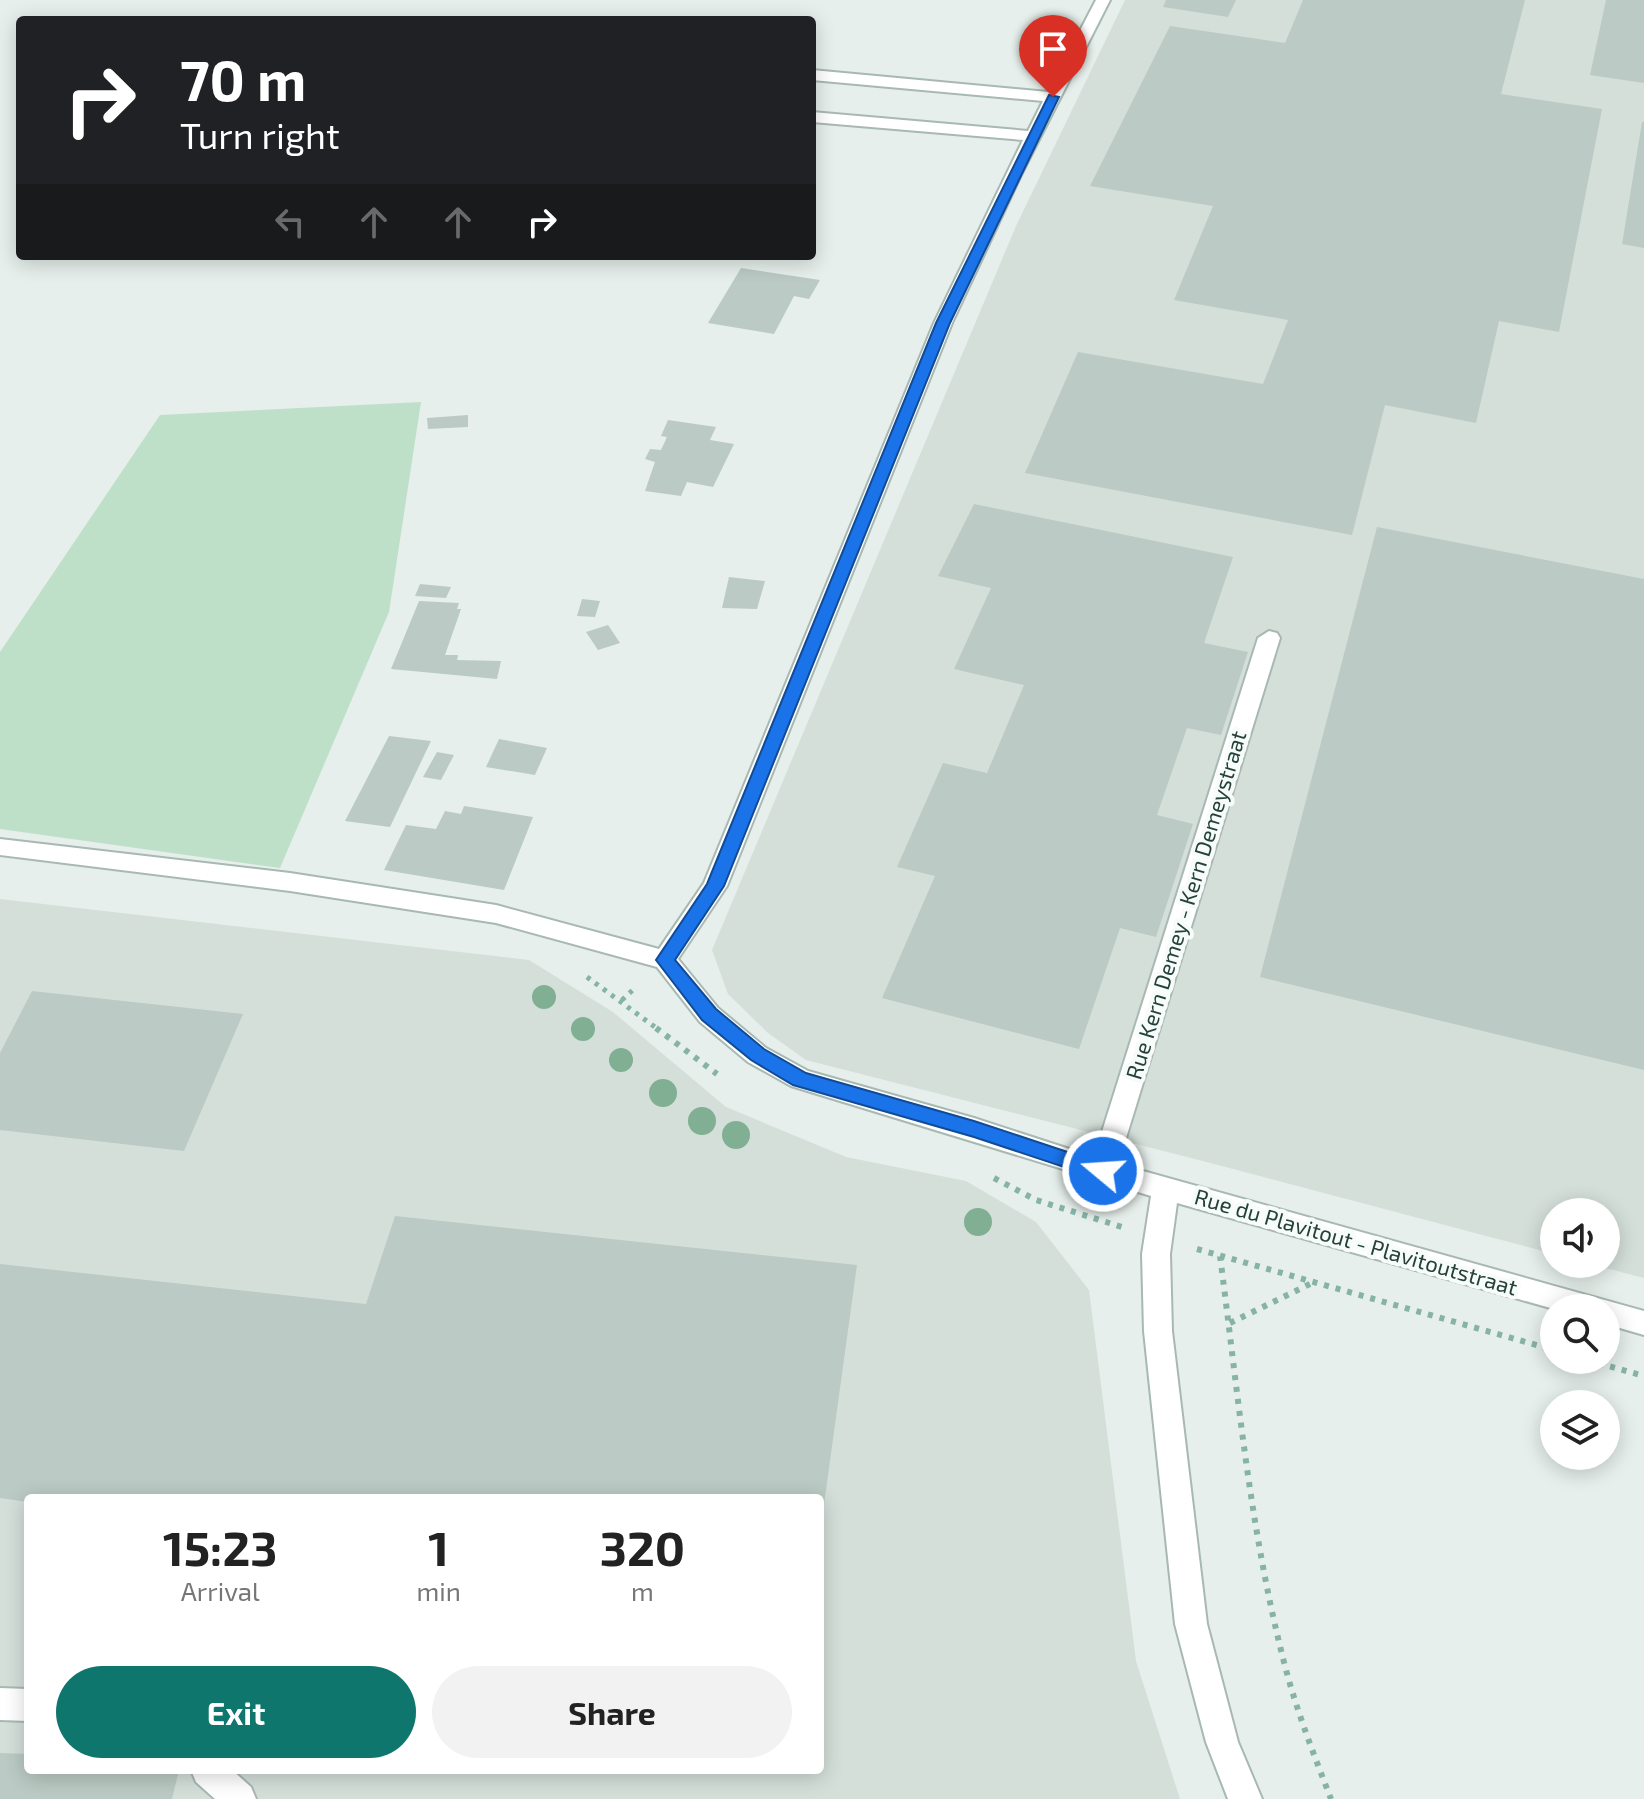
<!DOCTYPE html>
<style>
body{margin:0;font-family:"Exo 2",sans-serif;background:#f2f2f2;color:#222;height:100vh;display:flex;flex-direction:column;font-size:30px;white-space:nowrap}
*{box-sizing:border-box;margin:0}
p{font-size:26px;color:#767676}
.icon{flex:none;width:44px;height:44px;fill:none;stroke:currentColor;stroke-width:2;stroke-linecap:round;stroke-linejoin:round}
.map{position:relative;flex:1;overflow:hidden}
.side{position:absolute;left:24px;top:1494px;width:800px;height:280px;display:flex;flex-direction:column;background:#fff;border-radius:8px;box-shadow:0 4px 20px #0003}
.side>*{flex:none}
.banner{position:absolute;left:16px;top:16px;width:800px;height:244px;border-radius:8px;box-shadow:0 4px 20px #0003;background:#202124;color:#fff;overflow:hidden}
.tools{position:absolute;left:1540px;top:1198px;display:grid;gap:16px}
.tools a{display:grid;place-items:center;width:80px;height:80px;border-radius:50%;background:#fff;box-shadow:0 4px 20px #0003;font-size:40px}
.pin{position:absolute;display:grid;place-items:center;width:68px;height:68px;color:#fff;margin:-82px -34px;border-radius:50% 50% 50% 0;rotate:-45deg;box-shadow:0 0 8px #0007}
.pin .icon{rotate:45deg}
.me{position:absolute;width:88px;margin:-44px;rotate:288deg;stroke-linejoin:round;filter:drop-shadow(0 0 6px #0008)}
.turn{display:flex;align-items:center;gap:28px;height:168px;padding:0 32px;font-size:36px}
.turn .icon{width:104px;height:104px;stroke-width:2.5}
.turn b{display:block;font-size:56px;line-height:68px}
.lanes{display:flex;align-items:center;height:76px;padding:0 32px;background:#0003;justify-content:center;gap:40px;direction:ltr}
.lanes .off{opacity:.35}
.eta{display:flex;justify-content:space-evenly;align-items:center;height:136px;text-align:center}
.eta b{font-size:48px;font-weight:700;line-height:56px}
.primary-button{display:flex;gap:16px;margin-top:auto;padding:16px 32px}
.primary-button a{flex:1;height:92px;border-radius:48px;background:#0f766e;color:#fff;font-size:32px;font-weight:700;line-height:92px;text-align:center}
.primary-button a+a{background:#f2f2f2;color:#222}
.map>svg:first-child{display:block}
.built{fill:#d4dfda;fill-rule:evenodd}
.green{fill:#bfe0c8}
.building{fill:#bbcac4}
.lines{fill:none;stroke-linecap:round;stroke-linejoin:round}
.minor-casing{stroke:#a8b8b2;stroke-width:4}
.path-far1{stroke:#86b3a5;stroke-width:5;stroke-dasharray:4 6;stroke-linecap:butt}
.path{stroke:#86b3a5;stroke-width:6;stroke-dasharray:5 7;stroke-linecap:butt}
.minor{fill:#fff;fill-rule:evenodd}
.tree{fill:#80af93}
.route{fill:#1a73e8;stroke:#114b97;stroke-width:2}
.labels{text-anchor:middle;stroke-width:8;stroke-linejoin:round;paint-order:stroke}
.street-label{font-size:22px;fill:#24423a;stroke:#f7fbf9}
</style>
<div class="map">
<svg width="1644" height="1799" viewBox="0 0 1644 1799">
<rect width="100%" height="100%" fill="#e6efeb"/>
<!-- built -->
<path class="built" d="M1125,0H1644V1278L1590,1264H1606V1212H1554V1254L1199,1160L806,1060L768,1033L728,994L712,950L1016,226Z
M0,899L529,960L613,1012L726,1107L846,1157L966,1181L1036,1222L1089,1290L1136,1661L1180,1799H0ZM28,1498H820V1770H28Z"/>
<!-- green -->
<path class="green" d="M421,402L389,612L280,868L0,829V652L160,415Z"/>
<!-- building -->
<path class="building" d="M1166,0H1236L1228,17L1163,7Z
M1303,0H1525L1501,94L1602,109L1559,332L1499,321L1476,423L1385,405L1352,535L1025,473L1078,352L1263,384L1288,320L1174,300L1213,206L1090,186L1170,26L1285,43Z
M1606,0H1644V83L1590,75Z
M1642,122H1644V248L1622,244Z
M741,268L820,280L809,299L794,296L774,334L708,323Z
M468,415V427L428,429L427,418Z
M668,420L716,427L710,440L734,444L713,487L687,482L681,496L645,491L655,462L645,459L650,449L661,450L667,437L661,436Z
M974,504L1233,557L1204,643L1248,652L1221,735L1187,728L1157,815L1193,824L1156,937L1120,928L1079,1049L882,998L935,876L897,867L943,763L987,773L1024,685L954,669L991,588L938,576Z
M1377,527L1644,579V1070L1260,977Z
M729,577L765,581L757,609L722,608Z
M420,584L451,587L446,598L415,596Z
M582,599L600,601L595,617L577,616Z
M419,601L459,603L457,609H461L445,655H458L457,660L501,661L497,679L391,669Z
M608,625L620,643L598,650L586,632Z
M389,736L431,741L390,827L345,821Z
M499,739L547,748L535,775L486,767Z
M437,752L454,755L441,780L423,777Z
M464,806L533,817L504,890L384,870L406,825L436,829L445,811L461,814Z
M32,991L243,1014L184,1151L0,1130V1053Z
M395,1216L857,1265L822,1519L820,1498H28V1502L0,1498V1264L366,1304Z
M0,1753L28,1754V1770H179L172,1799H0Z"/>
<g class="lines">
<defs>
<path id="minor" d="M1096,0H1110L1022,173L952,323L727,886L678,959L718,1008L766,1048L808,1071L974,1118L1094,1157L1258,638L1269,631L1277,633L1280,638L1118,1164L1644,1311V1335L1606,1324V1308L1554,1309L1177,1203L1170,1254L1172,1331L1207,1624L1238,1742L1262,1799H1228L1206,1742L1175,1624L1144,1331L1142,1254L1151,1196L791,1086L748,1062L700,1022L657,967L496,923L290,891L0,855V839L290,873L496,905L659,949L704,883L934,323L1023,140L812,122V112L1028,131L1043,101L812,80V70L1048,92Z
M0,1688L28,1689V1721L0,1720Z
M191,1770H232L251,1787L256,1799H215L196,1782Z"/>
</defs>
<!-- minor casing -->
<use href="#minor" class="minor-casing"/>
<!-- path-far1 -->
<path class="path-far1" d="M587,977L659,1030
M622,1000L636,987"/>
<!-- path -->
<path class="path" d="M656,1028L717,1074
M994,1178L1036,1200L1122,1227
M1197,1249L1554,1350
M1220,1256C1238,1393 1250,1532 1285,1666C1297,1712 1314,1755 1331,1799
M1230,1323L1312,1283
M1587,1360L1644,1376"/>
<!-- minor -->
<use href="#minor" class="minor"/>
</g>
<!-- trees -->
<g class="tree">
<circle cx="544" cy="997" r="12"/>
<circle cx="583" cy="1029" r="12"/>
<circle cx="621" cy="1060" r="12"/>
<circle cx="663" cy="1093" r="14"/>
<circle cx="702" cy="1121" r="14"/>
<circle cx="736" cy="1135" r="14"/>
<circle cx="978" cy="1222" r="14"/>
</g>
<!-- route -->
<path class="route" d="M1049,95L1059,97L950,323L724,886L675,960L716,1009L764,1049L806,1073L974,1121L1110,1166L1113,1171L1110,1177L1103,1180L974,1137L793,1085L751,1060L702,1020L656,960L707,884L936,323Z"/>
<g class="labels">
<!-- street labels -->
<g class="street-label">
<text transform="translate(1186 905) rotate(-73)" y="8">Rue Kern Demey - Kern Demeystraat</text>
<text transform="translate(1356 1242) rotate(16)" y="8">Rue du Plavitout - Plavitoutstraat</text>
</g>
</g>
</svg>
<div class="tools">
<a><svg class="icon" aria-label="sound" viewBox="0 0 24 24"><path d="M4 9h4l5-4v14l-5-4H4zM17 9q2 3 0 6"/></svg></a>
<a><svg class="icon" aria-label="search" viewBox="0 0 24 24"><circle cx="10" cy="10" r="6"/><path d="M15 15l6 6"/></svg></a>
<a><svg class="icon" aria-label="layers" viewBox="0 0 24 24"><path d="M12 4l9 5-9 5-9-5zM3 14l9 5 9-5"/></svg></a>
</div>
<div class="pin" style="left:1053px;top:97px;background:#d93025"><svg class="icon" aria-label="arrive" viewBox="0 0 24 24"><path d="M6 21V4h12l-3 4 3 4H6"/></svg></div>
<svg class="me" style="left:1103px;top:1171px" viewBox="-20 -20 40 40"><circle r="17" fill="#1a73e8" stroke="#fff" stroke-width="3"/><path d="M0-11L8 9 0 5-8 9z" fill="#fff"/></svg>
<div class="banner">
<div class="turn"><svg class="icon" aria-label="right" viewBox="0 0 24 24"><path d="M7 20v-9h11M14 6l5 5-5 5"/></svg><div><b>70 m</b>Turn right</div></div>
<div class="lanes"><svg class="icon off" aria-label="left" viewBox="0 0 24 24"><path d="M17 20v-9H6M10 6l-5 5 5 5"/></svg><svg class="icon off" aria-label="ahead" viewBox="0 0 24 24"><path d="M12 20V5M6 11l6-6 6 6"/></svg><svg class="icon off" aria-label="ahead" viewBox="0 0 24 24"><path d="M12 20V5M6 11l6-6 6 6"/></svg><svg class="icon" aria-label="right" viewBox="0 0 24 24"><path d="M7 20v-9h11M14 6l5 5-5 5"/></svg></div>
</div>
<section class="side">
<div class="eta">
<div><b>15:23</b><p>Arrival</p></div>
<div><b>1</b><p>min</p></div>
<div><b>320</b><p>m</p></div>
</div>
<div class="primary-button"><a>Exit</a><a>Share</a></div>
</section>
</div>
